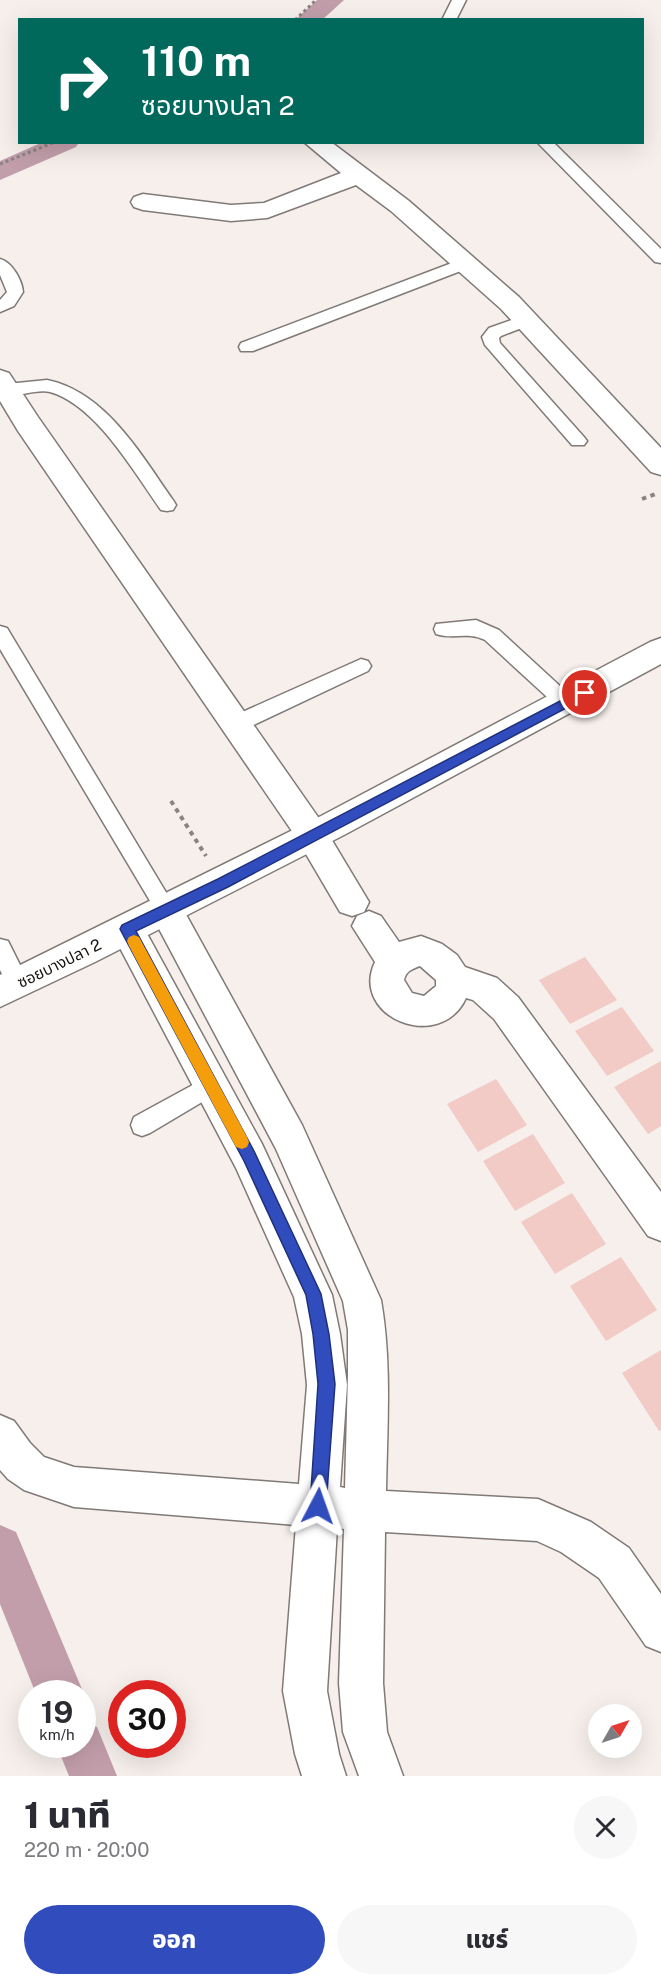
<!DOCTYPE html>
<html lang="th">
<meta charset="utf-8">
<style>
body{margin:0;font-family:"Public Sans","Noto Sans Thai",sans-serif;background:#f7f7f7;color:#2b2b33;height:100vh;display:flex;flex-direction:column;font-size:22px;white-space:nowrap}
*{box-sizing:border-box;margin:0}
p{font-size:20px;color:#7c7c81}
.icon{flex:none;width:33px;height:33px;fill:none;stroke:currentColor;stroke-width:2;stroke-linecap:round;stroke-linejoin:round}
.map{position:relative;height:1776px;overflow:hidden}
.sheet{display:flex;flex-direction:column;background:#fff;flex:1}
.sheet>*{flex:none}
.top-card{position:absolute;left:18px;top:18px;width:626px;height:126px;border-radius:0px;box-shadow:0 6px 24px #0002;background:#00695c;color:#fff;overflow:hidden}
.needle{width:39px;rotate:51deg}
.tools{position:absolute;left:588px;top:1704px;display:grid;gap:12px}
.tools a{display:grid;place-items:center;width:54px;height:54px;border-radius:50%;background:#fff;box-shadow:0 6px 24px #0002;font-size:30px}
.speed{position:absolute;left:18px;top:1680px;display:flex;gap:12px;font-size:30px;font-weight:700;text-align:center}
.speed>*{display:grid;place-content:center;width:78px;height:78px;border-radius:50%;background:#fff;box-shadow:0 6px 24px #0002;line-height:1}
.speed small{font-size:15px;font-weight:400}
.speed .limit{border:9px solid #d22;background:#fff;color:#111}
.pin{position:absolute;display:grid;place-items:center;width:51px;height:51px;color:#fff;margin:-26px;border:3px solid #fff;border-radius:50%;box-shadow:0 2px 6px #0007}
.me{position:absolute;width:66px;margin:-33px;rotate:4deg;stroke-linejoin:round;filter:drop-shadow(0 0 4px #0008)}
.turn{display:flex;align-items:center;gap:21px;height:126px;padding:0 24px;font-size:27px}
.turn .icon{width:78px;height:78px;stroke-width:2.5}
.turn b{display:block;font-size:42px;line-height:51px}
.round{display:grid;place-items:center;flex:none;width:63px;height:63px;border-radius:32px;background:#f7f7f7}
.overview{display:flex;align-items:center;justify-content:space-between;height:102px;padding:0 24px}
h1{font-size:36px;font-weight:800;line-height:45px}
.button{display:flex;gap:12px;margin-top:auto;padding:12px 24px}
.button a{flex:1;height:69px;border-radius:36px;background:#314cbd;color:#fff;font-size:24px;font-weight:800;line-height:69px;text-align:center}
.button a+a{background:#f7f7f7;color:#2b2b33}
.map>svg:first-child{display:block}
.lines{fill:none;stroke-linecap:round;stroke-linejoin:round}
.canal{fill:#c29eab;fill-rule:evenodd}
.building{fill:#f2cac6}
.service-casing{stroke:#807a77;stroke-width:3}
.minor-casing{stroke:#807a77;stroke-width:3}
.tertiary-casing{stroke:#807a77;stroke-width:3}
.path-far1{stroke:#888481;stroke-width:3;stroke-dasharray:3 3;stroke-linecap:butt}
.path{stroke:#888481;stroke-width:4;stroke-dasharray:4.5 4.5;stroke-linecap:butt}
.service{fill:#fff;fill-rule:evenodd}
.minor{fill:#fff;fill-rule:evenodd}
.tertiary{fill:#fff;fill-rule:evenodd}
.route{fill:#314cbd;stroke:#20317b;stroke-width:1.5}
.slow{fill:#f59e0b}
.labels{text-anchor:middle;stroke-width:4.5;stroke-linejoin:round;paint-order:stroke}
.street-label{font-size:16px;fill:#151311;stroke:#fffefd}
</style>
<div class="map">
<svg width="661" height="1776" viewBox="0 0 661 1776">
<rect width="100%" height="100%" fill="#f6efeb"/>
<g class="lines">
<!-- canal -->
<path class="canal" d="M317,0H344L322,20H295Z
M43,142H79L76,147L0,180V161Z
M0,1525L16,1532L84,1694L82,1697V1694H36L0,1604Z
M82,1721L97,1727L117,1776H69L56,1744H82Z"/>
</g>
<!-- building -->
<path class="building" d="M585,957L617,1000L570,1024L539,980Z
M622,1007L654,1051L607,1076L575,1031Z
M661,1061V1126L648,1134L614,1087Z
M496,1079L527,1125L478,1152L447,1104Z
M533,1134L565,1183L515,1211L483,1161Z
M572,1193L606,1244L555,1274L521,1222Z
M621,1257L657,1310L606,1341L570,1286Z
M661,1350V1430L659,1431L622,1373Z"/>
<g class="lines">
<defs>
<path id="service" d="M452,0H466L456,20H442Z
M537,142H553L661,249V263L655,262Z
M465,258L471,259L473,263L471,267L253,351H241L239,347L241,343Z
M0,259C12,262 22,280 23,292L14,306L0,312V300L7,292L0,275Z
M526,315L532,316L534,320L532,324L501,336L499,338L500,343L584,437L587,441L584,445H572L485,345L482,337L489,328Z
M47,380C106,392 141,455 173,500L176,505L173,510L167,511L161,510C134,472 96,405 50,392C34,388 12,401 0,392L1,386L7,384Z
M476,620L499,630L573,698L576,703L573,708L566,711L559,708L485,640C467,631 454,640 436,634L434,629L436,624Z
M0,626L7,628L173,904L177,910L173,916L166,919L159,916L0,649Z
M361,659L368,661L371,666L368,671L243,730L236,732L229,730L226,724L229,718Z
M0,939L8,941L29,983L26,990L18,993L10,990L0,970Z
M211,1075L219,1078L222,1085L219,1092L150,1133L142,1136L134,1133L131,1125L134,1117Z"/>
<path id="minor" d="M304,142H331L409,201L519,297L661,448V475L651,472L501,309L391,211L356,185L267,218L231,221L143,210L134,207L131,202L134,197L143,194L231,205L264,203L341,173Z
M0,370L9,373L38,417L318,817L369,902L364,912L352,916L340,912L296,837L18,431L0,401Z
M166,896L178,900L302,1125L381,1300C392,1363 387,1427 386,1491L538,1499L591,1522L629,1548L661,1594V1652L646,1646L599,1578L561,1552L537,1541L385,1532L383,1683L387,1732L403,1776H359L343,1732L339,1683L344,1529L337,1528L327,1691L339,1754L346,1776H302L295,1754L283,1691L296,1525L74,1507L24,1490L8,1479L0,1470V1415L14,1421L30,1443L44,1457L74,1467L299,1484L307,1385L302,1334L294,1297L236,1168L110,929L115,919L127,914L139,919L262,1144L332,1295L340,1334L347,1385L340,1487L345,1488L348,1374V1330L343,1301L276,1149L149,910L154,900Z
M369,911L381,916L399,942L421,936L442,944L457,955L465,967L497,978L518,997L661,1192V1241L648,1236L494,1019L473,1000L466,998C440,1054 349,1017 375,962L352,926L357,916ZM420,966L436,980V986L424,996L412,993L404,980C406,971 412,969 420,966Z"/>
<path id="tertiary" d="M661,638V664L344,835L95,962L0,1007V975L321,816L650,642Z"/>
</defs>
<!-- service casing -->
<use href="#service" class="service-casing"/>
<!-- minor casing -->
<use href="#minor" class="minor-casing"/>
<!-- tertiary casing -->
<use href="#tertiary" class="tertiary-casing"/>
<!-- path-far1 -->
<path class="path-far1" d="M295,20L316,0
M0,164L55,142"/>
<!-- path -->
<path class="path" d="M642,499L658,493
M171,801L206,856"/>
<!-- service -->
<use href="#service" class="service"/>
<!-- minor -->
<use href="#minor" class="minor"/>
<!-- tertiary -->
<use href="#tertiary" class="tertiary"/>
</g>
<!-- route -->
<path class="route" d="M585,688L589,689L591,693L589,696L228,887L136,931L254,1151L321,1294L329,1334L335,1384L326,1506L324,1512L318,1514L312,1512L310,1506L318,1384L313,1334L306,1295L244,1161L120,929L122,925L218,879Z"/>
<!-- slow -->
<path class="slow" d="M134,935L139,937L247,1137L249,1142L247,1147L242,1149L236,1147L129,946L127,941L129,937Z"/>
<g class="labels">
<!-- street labels -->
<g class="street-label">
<text transform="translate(59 963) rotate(-26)" y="6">ซอยบางปลา 2</text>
</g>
</g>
</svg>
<div class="tools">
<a><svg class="needle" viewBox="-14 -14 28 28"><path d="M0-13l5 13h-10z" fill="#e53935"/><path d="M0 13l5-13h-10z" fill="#7c7c81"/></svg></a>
</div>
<div class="speed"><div>19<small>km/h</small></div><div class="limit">30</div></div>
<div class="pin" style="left:585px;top:693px;background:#d93025"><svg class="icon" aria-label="arrive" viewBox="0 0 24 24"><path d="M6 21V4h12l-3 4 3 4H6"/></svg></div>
<svg class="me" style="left:318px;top:1506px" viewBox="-20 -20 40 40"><path d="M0-17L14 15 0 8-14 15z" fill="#314cbd" stroke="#fff" stroke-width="4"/></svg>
<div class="top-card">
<div class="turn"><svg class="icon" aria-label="right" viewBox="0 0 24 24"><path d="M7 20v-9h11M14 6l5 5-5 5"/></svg><div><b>110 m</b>ซอยบางปลา 2</div></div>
</div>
</div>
<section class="sheet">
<div class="overview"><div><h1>1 นาที</h1><p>220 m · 20:00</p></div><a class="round"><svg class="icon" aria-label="close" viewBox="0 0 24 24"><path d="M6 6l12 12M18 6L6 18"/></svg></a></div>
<div class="button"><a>ออก</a><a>แชร์</a></div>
</section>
